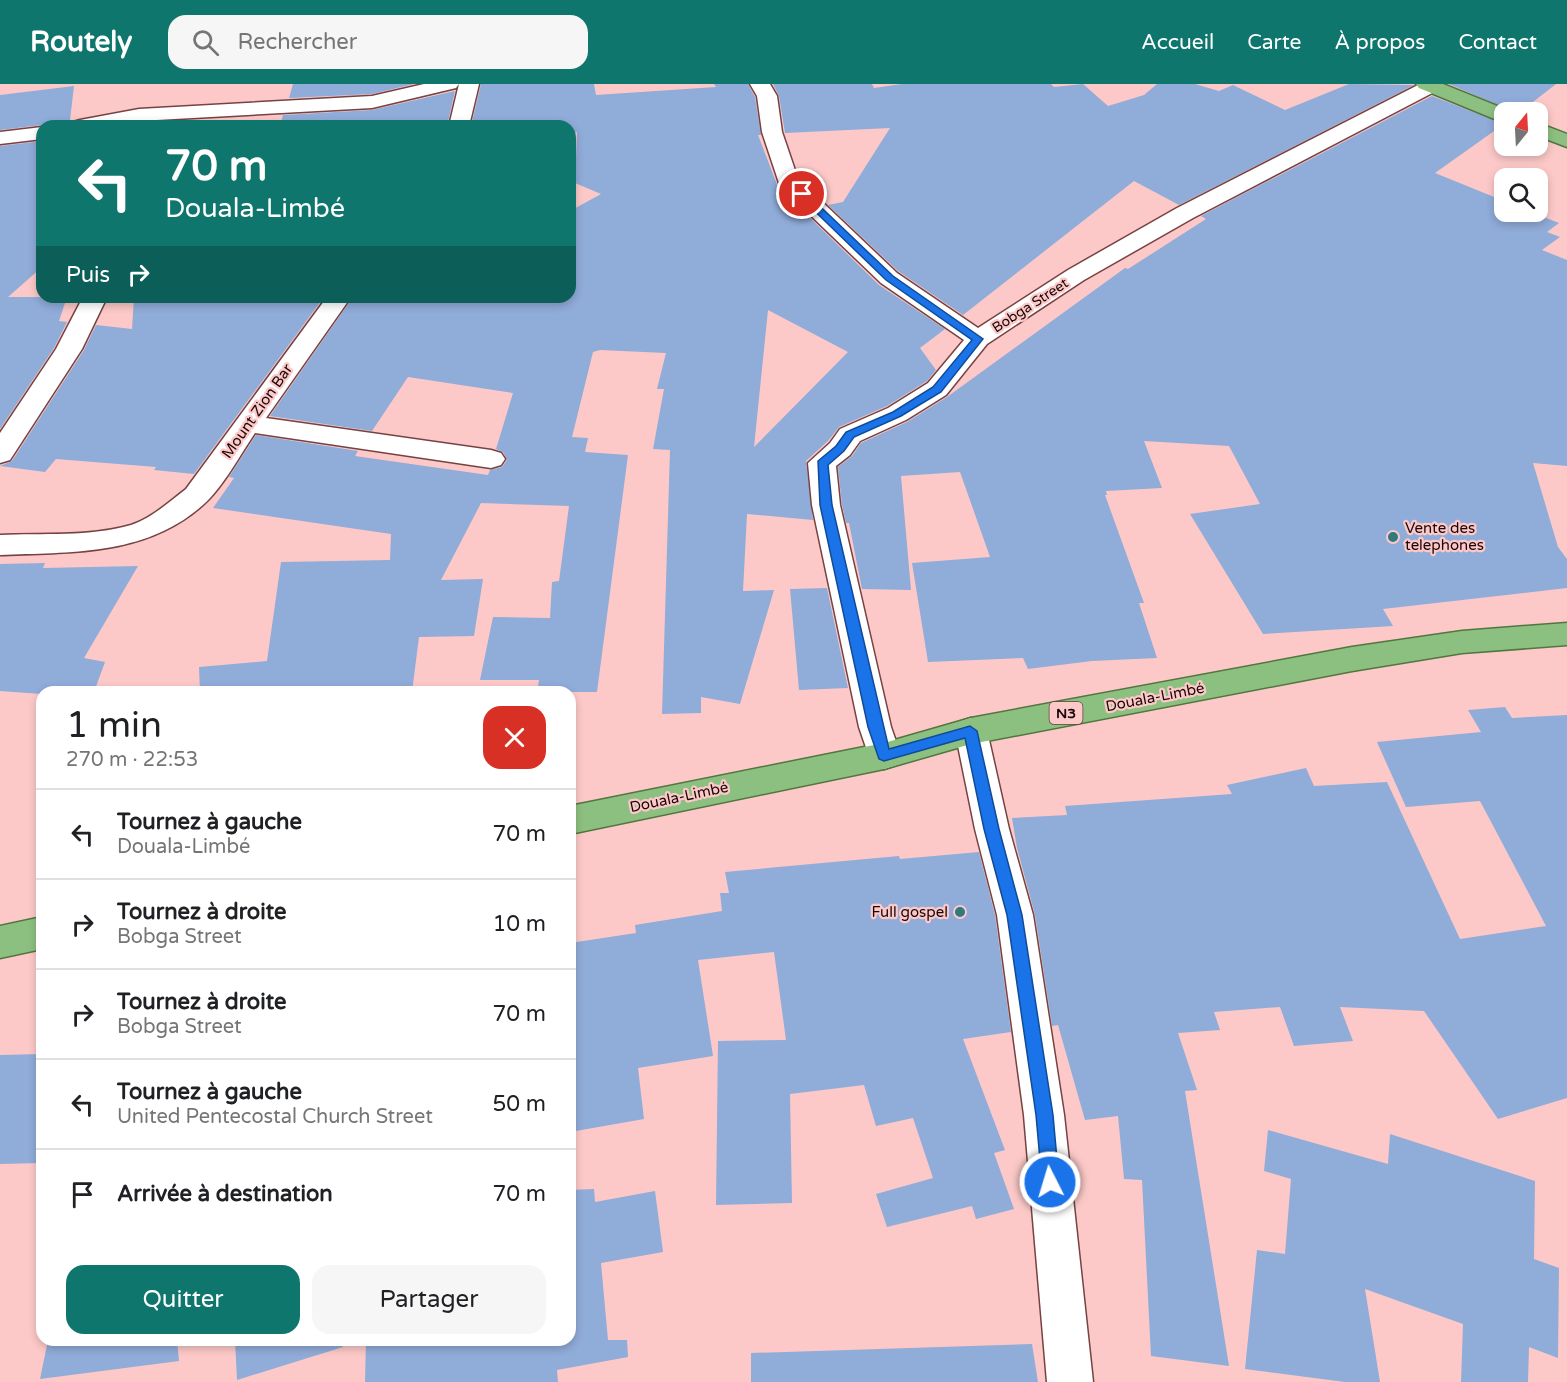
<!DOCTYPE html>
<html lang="fr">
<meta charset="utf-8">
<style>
body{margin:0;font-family:"Varela Round",sans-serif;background:#f6f6f6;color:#202124;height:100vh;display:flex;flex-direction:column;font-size:22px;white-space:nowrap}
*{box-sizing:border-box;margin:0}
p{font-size:20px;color:#757577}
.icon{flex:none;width:33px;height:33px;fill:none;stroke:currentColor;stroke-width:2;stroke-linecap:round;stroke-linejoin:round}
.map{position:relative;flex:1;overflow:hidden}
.drawer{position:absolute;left:36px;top:602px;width:540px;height:660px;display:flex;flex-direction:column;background:#fff;border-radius:18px;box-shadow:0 3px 9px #0003}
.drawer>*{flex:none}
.guide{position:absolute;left:36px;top:36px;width:540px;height:183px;border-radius:18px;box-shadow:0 3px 9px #0003;background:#0f766e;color:#fff;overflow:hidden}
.needle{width:39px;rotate:18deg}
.fabs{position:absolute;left:1494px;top:18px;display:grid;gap:12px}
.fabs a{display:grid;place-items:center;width:54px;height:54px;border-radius:12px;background:#fff;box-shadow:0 3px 9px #0003;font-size:30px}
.pin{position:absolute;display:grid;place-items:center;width:51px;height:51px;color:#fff;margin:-26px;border:3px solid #fff;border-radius:50%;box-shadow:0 2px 6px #0007}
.me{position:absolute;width:66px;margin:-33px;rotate:355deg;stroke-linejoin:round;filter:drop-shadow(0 0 4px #0008)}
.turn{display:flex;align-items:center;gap:21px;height:126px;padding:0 30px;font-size:27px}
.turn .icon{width:78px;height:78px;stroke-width:2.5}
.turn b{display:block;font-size:42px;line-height:51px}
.then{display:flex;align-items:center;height:57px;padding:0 30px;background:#0003;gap:12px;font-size:22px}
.round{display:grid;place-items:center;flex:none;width:63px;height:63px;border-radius:18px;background:#f6f6f6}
.head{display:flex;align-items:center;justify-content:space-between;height:102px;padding:0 30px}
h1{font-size:36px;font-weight:600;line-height:45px}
.cta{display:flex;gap:12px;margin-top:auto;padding:12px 30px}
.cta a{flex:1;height:69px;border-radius:18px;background:#0f766e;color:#fff;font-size:24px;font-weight:600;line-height:69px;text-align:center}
.cta a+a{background:#f6f6f6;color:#202124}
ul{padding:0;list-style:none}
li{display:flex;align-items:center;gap:18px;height:90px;padding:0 30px;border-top:2px solid #e0e0e0}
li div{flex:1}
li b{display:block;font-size:22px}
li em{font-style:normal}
header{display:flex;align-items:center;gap:36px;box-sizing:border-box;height:84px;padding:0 30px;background:#0f766e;color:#fff}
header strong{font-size:28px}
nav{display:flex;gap:33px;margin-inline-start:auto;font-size:21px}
.search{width:420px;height:54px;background:#f6f6f6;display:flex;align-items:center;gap:15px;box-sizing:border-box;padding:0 21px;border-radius:18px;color:#757577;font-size:22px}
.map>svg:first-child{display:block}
.building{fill:#90acd9;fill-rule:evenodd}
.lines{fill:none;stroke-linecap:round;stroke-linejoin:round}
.minor-casing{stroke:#764242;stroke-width:3}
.trunk-casing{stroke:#527641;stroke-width:3}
.minor{fill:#fff;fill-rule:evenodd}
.trunk{fill:#8cc080;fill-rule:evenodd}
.route{fill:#1a73e8;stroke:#114b97;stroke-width:1.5}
.poi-dot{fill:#30797d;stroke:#fcc9c8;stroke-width:2}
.labels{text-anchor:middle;stroke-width:4.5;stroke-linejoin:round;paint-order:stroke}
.far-street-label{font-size:14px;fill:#1b0708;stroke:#fcc9c8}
.shield{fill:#fcc9c8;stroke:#5e4142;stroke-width:1.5}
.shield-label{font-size:14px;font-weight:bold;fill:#1b0708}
.street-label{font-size:15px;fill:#1b0708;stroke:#fcc9c8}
.poi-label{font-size:15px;fill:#1b0708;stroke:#fcc9c8;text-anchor:start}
</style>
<header>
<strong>Routely</strong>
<div class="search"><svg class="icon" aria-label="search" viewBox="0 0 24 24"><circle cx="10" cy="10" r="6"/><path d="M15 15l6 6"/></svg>Rechercher</div>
<nav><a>Accueil</a><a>Carte</a><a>À propos</a><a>Contact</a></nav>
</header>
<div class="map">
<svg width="1567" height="1298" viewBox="0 0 1567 1298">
<rect width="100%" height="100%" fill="#fcc9c8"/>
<!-- building -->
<path class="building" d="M293,0H414L372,10L289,14Z
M481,0H594L596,11L716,3L714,0H748L755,13L761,51H758L778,103L784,109L792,128L802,126L879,201L945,245L920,264L936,286L927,297L887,322L839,343L828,357L806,377L813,436L747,430L743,507L774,506L740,620L701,613V629L662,630L670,366L653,365L664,305H657L666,269L600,266L593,268L572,353L588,354L585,368L628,371L597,608H537L539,596H480L493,533L550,534L552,498L559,497L569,422L481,419L441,496L483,495L474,552L419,553L412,608H200L199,583L267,577L281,478L390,476L391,450L213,424L234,394L229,393L256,351L358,367L355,372L488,391L490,386L502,383L507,376L503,368L496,365L513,309L408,293L372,347L270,332L353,213H570V127L601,110L575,99L577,48L570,49V42H471ZM768,226L848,268L754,363Z
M773,0H872L874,4L902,0H1051L1054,3L1083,0L1108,22L1144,11L1157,0H1195L1219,7L1233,1L1285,26L1349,0L1414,1L1179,121L1134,97L963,231L898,187L828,121L843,118L890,44L785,49L779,12Z
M1449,0H1556L1520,28H1514Z
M74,2L70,36L61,37L59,42L42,41L0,46V11Z
M455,7L447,42H280L283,31L372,26Z
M1432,12L1504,40L1435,89L1504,117V128H1531L1559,139L1547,148L1560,153L1542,166L1567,176V382L1533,379L1558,463L1567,475V504L1383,525L1393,542L1263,550L1190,430L1260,420L1229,362L1144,357L1162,404L1106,407L1107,411H1105L1144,519H1139L1157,574L1092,577L1028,585L1023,574L928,578L912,479L990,473L960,388L901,392L911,506L862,505L849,439H846L842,421L838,383L852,372L861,359L907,338L947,313L1125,184L1128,185L1206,135L1201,132Z
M42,57V183L8,213H67L59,237L67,238L54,264L0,345V62Z
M134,213H324L194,390L154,386L156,383L56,375L45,388L0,382L12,377L84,266L96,241L132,245Z
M45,479L43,484L138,482L84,574L105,578L94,608H42V610L0,607V480Z
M827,504L848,604L799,606L790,505Z
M1505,623L1512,634L1567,631V1014L1498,1035L1424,927L1340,923L1353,957L1294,962L1280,923L1214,928L1220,946L1178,949L1197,1006L1185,1007L1229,1282L1151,1272L1142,1096L1124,1095L1118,1032L1085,1036L1058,941L1052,942L1035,831L1017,764L1012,734L1067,731L1065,722L1232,710L1227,701L1306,684L1314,702L1387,698L1460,855L1546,842L1480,717L1406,723L1377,658L1481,648L1468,626Z
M979,768L995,831L1011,948L963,955L1005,1066L994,1069L1014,1125L976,1135L972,1122L887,1143L876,1110L933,1094L913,1034L876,1042L864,1001L790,1010L792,1119L716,1121L718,957L786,956L774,868L698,876L713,972L638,984L644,1035L570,1048V859L636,849L635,841L722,827L720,809H729L725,788L899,772L900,775Z
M42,970V1079L0,1080V971Z
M1268,1046L1388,1080L1390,1050L1535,1097L1534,1175L1559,1184L1558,1274L1529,1263L1528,1298H1461L1463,1240L1365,1205L1380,1298H1345L1245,1285L1257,1166L1285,1170L1291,1095L1264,1087Z
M594,1105L595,1118L655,1107L663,1168L601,1179L608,1256H627L628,1273L557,1286L558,1298H365L366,1256H570V1106Z
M48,1256H177L179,1277L40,1295Z
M235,1256H342L343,1263L237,1296Z
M1032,1260L1038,1298H751V1269Z"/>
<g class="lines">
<defs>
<path id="minor" d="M424,0H459L456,4L372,24L139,37L113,42H70L73,38L80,36L139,25L372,12Z
M459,0H479L469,42H449Z
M750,0H770L777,12L782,48L798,95L897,189L978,244L1068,186L1177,124L1420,0L1441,2L1438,6L1193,134L1084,196L987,260L946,311L906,336L860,357L850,371L836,382L840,421L891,643L901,672L896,681L884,685L872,681L859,643L812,421L808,379L830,359L840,345L888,324L928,299L964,256L881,199L780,102L762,48L757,12Z
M42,43V55L0,60V48Z
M83,213H107L82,265L10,376L0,379V349L56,265Z
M327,213H351L266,334L491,366L501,369L505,375L501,381L491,384L255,349C240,371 223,403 204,420C147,472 72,468 0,471V451C42,449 90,453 131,441C152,434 169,418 186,405Z
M971,634L983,638L987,647L1009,745L1033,831L1064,1031L1093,1298H1047L1024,1031L997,831L975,745L955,647L959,638Z"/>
<path id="trunk" d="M1416,0H1443L1512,28H1504V38L1497,36L1419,4Z
M1538,39L1567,50V63L1538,52Z
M1567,539V561L1462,569L1352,587L971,660L884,685L570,750V722L884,659L971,634L1352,563L1462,547Z
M42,833V865L0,874V842Z"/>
</defs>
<!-- minor casing -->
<use href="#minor" class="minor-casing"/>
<!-- trunk casing -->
<use href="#trunk" class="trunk-casing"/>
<!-- minor -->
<use href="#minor" class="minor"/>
<!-- trunk -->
<use href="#trunk" class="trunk"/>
</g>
<!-- route -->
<path class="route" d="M799,108H805L893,192L983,255L941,308L901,332L854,353L844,367L828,381L832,421L889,665L970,642L977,647L999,745L1022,831L1053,1031L1059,1098L1057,1104L1050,1107L1044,1104L1042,1098L1036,1031L1007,831L984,745L965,654L884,677L879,675L868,643L820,421L818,377L836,362L846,348L893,328L933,303L972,256L886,196L799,112Z"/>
<!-- markers -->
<g class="poi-dot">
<circle cx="1393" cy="453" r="6"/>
<circle cx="960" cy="828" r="6"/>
</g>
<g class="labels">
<!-- far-street labels -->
<g class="far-street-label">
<text transform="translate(1030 221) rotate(-33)" y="5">Bobga Street</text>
</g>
<!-- shield labels -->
<rect class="shield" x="1049.5" y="618" width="33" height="22" rx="4.5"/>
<g class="shield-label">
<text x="1066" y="634">N3</text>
</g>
<!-- street labels -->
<g class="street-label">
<text transform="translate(257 327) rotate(-55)" y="5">Mount Zion Bar</text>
<text transform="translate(1155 613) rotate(-11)" y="5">Douala-Limbé</text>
<text transform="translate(679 713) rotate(-12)" y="5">Douala-Limbé</text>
</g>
<!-- poi labels -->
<g class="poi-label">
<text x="1405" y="449">Vente des<tspan x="1405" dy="17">telephones</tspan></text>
<text x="948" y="833" text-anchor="end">Full gospel</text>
</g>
</g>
</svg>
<div class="fabs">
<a><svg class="needle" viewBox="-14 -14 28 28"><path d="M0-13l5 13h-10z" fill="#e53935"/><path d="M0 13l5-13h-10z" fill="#757577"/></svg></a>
<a><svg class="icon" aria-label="search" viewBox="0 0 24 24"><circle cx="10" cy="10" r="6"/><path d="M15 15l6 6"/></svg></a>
</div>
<div class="pin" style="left:802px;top:110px;background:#d93025"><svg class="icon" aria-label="arrive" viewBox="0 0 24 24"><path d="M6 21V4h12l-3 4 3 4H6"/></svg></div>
<svg class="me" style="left:1050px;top:1098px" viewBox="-20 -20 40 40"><circle r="17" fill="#1a73e8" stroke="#fff" stroke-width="3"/><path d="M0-11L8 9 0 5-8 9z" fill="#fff"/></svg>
<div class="guide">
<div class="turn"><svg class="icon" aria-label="left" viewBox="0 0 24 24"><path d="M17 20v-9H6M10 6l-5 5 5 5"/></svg><div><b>70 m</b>Douala-Limbé</div></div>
<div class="then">Puis<svg class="icon" aria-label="right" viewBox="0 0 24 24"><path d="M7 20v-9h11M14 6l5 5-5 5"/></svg></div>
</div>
<section class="drawer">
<div class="head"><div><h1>1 min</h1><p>270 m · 22:53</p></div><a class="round" style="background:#d93025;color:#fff"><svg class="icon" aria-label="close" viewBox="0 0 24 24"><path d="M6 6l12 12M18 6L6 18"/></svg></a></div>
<ul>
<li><svg class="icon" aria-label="left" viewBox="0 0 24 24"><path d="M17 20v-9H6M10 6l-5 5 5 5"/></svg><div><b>Tournez à gauche</b><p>Douala-Limbé</p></div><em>70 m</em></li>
<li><svg class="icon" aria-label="right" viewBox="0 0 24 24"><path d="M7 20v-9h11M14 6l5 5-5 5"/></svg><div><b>Tournez à droite</b><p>Bobga Street</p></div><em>10 m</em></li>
<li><svg class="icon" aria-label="right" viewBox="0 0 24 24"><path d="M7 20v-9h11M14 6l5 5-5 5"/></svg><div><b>Tournez à droite</b><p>Bobga Street</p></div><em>70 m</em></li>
<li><svg class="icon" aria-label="left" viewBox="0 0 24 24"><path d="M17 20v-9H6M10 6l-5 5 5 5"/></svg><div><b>Tournez à gauche</b><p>United Pentecostal Church Street</p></div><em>50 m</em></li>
<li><svg class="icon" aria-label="arrive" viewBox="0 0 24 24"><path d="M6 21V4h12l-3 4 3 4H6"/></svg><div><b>Arrivée à destination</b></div><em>70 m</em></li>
</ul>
<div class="cta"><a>Quitter</a><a>Partager</a></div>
</section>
</div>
